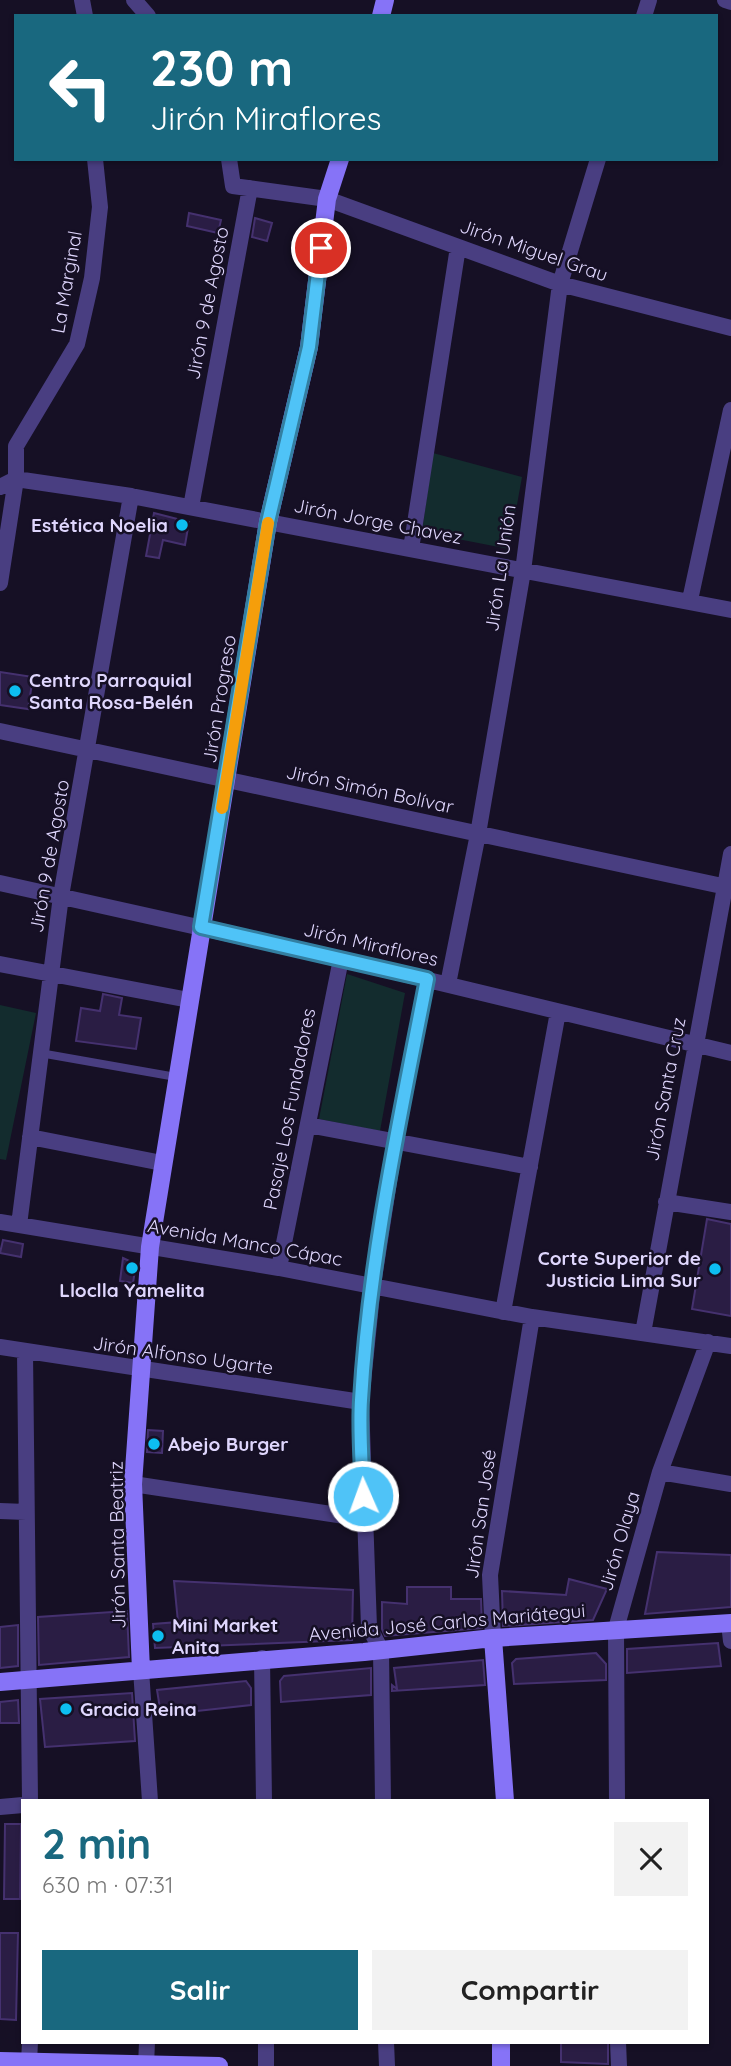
<!DOCTYPE html>
<html lang="es">
<meta charset="utf-8">
<style>
body{margin:0;font-family:Quicksand,sans-serif;background:#f2f2f2;color:#222;height:100vh;display:flex;flex-direction:column;font-size:26px;white-space:nowrap}
*{box-sizing:border-box;margin:0}
p{font-size:23px;color:#767676}
.icon{flex:none;width:38px;height:38px;fill:none;stroke:currentColor;stroke-width:2;stroke-linecap:round;stroke-linejoin:round}
.map{position:relative;flex:1;overflow:hidden}
.drawer{position:absolute;left:21px;top:1799px;width:688px;height:245px;display:flex;flex-direction:column;background:#fff;border-radius:0px;box-shadow:0 2px 5px #0004}
.drawer>*{flex:none}
.hud{position:absolute;left:14px;top:14px;width:704px;height:147px;border-radius:0px;box-shadow:0 2px 5px #0004;background:#19687f;color:#fff;overflow:hidden}
.pin{position:absolute;display:grid;place-items:center;width:60px;height:60px;color:#fff;margin:-30px;border:4px solid #fff;border-radius:50%;box-shadow:0 2px 7px #0007}
.me{position:absolute;width:77px;margin:-38px;rotate:358deg;stroke-linejoin:round;filter:drop-shadow(0 0 5px #0008)}
.turn{display:flex;align-items:center;gap:24px;height:147px;padding:0 21px;font-size:32px}
.turn .icon{width:91px;height:91px;stroke-width:2.5}
.turn b{display:block;font-size:49px;line-height:60px}
.round{display:grid;place-items:center;flex:none;width:74px;height:74px;border-radius:0px;background:#f2f2f2}
.overview{display:flex;align-items:center;justify-content:space-between;height:119px;padding:0 21px}
h1{font-size:42px;font-weight:800;line-height:52px;color:#19687f}
.primary-button{display:flex;gap:14px;margin-top:auto;padding:14px 21px}
.primary-button a{flex:1;height:80px;border-radius:0px;background:#19687f;color:#fff;font-size:28px;font-weight:800;line-height:80px;text-align:center}
.primary-button a+a{background:#f2f2f2;color:#222}
.map>svg:first-child{display:block}
.green{fill:#132c2e}
.building{fill:#2a1d44;stroke:#45316f;stroke-width:2}
.lines{fill:none;stroke-linecap:round;stroke-linejoin:round}
.lane{stroke:#493e81;stroke-width:8}
.street{stroke:#493e81;stroke-width:16}
.secondary{stroke:#8673f7;stroke-width:18}
.route-casing{stroke:#337fa1;stroke-width:18}
.route{stroke:#4fc3f7;stroke-width:12}
.slow{stroke:#f59e0b;stroke-width:12}
.poi-dot{fill:#0dbef1;stroke:#161025;stroke-width:2.5}
.labels{text-anchor:middle;stroke-width:5;stroke-linejoin:round;paint-order:stroke}
.street-label{font-size:19px;fill:#dfd6fd;stroke:#161025}
.poi-label{font-size:19px;font-weight:bold;fill:#dfd6fd;stroke:#161025;text-anchor:start}
</style>
<div class="map">
<svg width="731" height="2066" viewBox="0 0 731 2066">
<rect width="100%" height="100%" fill="#161025"/>
<!-- green -->
<path class="green" d="M433,453L522,477L509,549L422,532Z
M347,974L405,993L380,1131L319,1119Z
M0,1005L36,1013L6,1160L0,1159Z"/>
<!-- building -->
<path class="building" d="M189,213L221,220L218,233L187,226Z
M255,218L272,223L267,241L252,237Z
M154,513L189,522L185,545L163,540L159,558L146,556Z
M0,672L33,677L28,709L0,705Z
M103,994L122,998L119,1015L141,1018L136,1049L76,1041L81,1008L100,1011Z
M707,1219L731,1224V1316L692,1309Z
M3,1240L23,1244L21,1257L0,1253Z
M123,1258L136,1264L133,1283L120,1281Z
M148,1430L163,1431L162,1453L147,1452Z
M657,1552L731,1555V1607L645,1614Z
M569,1579L607,1589L593,1620L503,1626L502,1591L566,1595Z
M174,1581L353,1590L352,1640L155,1648L153,1624L178,1622Z
M407,1587H451V1599H481L482,1628L385,1636L382,1629V1602L407,1604Z
M127,1611L129,1657L39,1665L38,1617Z
M18,1625V1666L0,1668V1627Z
M718,1643L721,1666L627,1673V1649Z
M596,1653L606,1664V1680L514,1684L512,1663L516,1659Z
M483,1660L485,1685L392,1691V1685L397,1689L394,1668Z
M371,1668V1695L281,1702L280,1681L284,1676Z
M246,1681L251,1688V1705L161,1715L157,1690Z
M132,1693L135,1741L45,1747L40,1699Z
M18,1700L19,1723H0V1702Z
M5,1824H21L20,1899H4Z
M0,1933H18L16,2020L0,2019Z
M561,2042H608V2064L561,2062Z"/>
<g class="lines">
<!-- lane -->
<path class="lane" d="M40,1053L176,1077"/>
<!-- street -->
<path class="street" d="M82,0L85,16
M134,0L148,16
M725,0L731,2
M644,16L649,0
M229,159L233,186L327,199L560,284L731,328
M16,479L131,496L731,610
M0,487L16,479
M191,507L250,188
M411,549L458,247
M0,583L16,479V446L77,344L92,278L100,207L95,159
M690,600L731,410
M0,731L731,888
M0,883L341,959L731,1053
M0,964L189,1000
M448,984L478,834L523,571L560,284L598,159
M308,1125L530,1167
M30,1137L162,1163
M666,1202L731,1212
M0,1222L279,1268L532,1317L731,1346
M19,1225L61,896L131,496
M279,1268L341,959
M503,1312L558,1012
M643,1333L731,854
M0,1347L361,1402
M25,1352L30,1801
M660,1472L731,1484
M133,1484L364,1519
M0,1511L26,1512
M729,1623L731,1641
M493,1638L490,1575L532,1317
M262,1658L264,1801
M141,1670L150,1801
M383,1801L381,1650L369,1627L361,1402L373,1285L395,1143L427,979
M617,1801L616,1629L660,1472L708,1342
M0,1807L23,1805
M266,2042V2066
M386,2042L387,2066
M618,2042L619,2066
M29,2062L30,2042
M146,2066L147,2042"/>
<!-- secondary -->
<path class="secondary" d="M381,16L385,0
M493,1638L505,1801
M141,1670L133,1484L150,1247L268,522L309,347L327,199L340,159
M0,1682L364,1652L493,1638L731,1623
M0,2061L219,2066
M501,2066V2042"/>
</g>
<g class="lines">
<defs>
<path id="route" d="M321,248L309,347L268,522L201,927L427,979C400,1118 369,1259 361,1400C359,1431 362,1464 363,1496"/>
</defs>
<!-- route casing -->
<use href="#route" class="route-casing"/>
<!-- route -->
<use href="#route" class="route"/>
<!-- slow -->
<path class="slow" d="M222,808L268,523"/>
</g>
<!-- markers -->
<g class="poi-dot">
<circle cx="182" cy="525" r="7"/>
<circle cx="15" cy="691" r="7"/>
<circle cx="132" cy="1268" r="7"/>
<circle cx="715" cy="1269" r="7"/>
<circle cx="154" cy="1444" r="7"/>
<circle cx="158" cy="1636" r="7"/>
<circle cx="66" cy="1709" r="7"/>
</g>
<g class="labels">
<!-- street labels -->
<g class="street-label">
<text transform="translate(534 250) rotate(19)" y="7">Jirón Miguel Grau</text>
<text transform="translate(66 282) rotate(-80)" y="7">La Marginal</text>
<text transform="translate(207 303) rotate(-79)" y="7">Jirón 9 de Agosto</text>
<text transform="translate(378 521) rotate(11)" y="7">Jirón Jorge Chavez</text>
<text transform="translate(500 568) rotate(-82)" y="7">Jirón La Unión</text>
<text transform="translate(219 699) rotate(-81)" y="7">Jirón Progreso</text>
<text transform="translate(370 789) rotate(12)" y="7">Jirón Simón Bolívar</text>
<text transform="translate(49 856) rotate(-80)" y="7">Jirón 9 de Agosto</text>
<text transform="translate(371 944) rotate(13)" y="7">Jirón Miraflores</text>
<text transform="translate(665 1089) rotate(-79)" y="7">Jirón Santa Cruz</text>
<text transform="translate(289 1109) rotate(-79)" y="7">Pasaje Los Fundadores</text>
<text transform="translate(245 1242) rotate(10)" y="7">Avenida Manco Cápac</text>
<text transform="translate(183 1355) rotate(8)" y="7">Jirón Alfonso Ugarte</text>
<text transform="translate(480 1514) rotate(-82)" y="7">Jirón San José</text>
<text transform="translate(619 1541) rotate(-74)" y="7">Jirón Olaya</text>
<text transform="translate(117 1545) rotate(-91)" y="7">Jirón Santa Beatriz</text>
<text transform="translate(447 1622) rotate(-5)" y="7">Avenida José Carlos Mariátegui</text>
</g>
<!-- poi labels -->
<g class="poi-label">
<text x="168" y="532" text-anchor="end">Estética Noelia</text>
<text x="29" y="687">Centro Parroquial<tspan x="29" dy="22">Santa Rosa-Belén</tspan></text>
<text x="701" y="1265" text-anchor="end">Corte Superior de<tspan x="701" dy="22">Justicia Lima Sur</tspan></text>
<text x="132" y="1297" text-anchor="middle">Lloclla Yamelita</text>
<text x="168" y="1451">Abejo Burger</text>
<text x="172" y="1632">Mini Market<tspan x="172" dy="22">Anita</tspan></text>
<text x="80" y="1716">Gracia Reina</text>
</g>
</g>
</svg>
<div class="pin" style="left:321px;top:248px;background:#d93025"><svg class="icon" aria-label="arrive" viewBox="0 0 24 24"><path d="M6 21V4h12l-3 4 3 4H6"/></svg></div>
<svg class="me" style="left:363px;top:1496px" viewBox="-20 -20 40 40"><circle r="17" fill="#4fc3f7" stroke="#fff" stroke-width="3"/><path d="M0-11L8 9 0 5-8 9z" fill="#fff"/></svg>
<div class="hud">
<div class="turn"><svg class="icon" aria-label="left" viewBox="0 0 24 24"><path d="M17 20v-9H6M10 6l-5 5 5 5"/></svg><div><b>230 m</b>Jirón Miraflores</div></div>
</div>
<section class="drawer">
<div class="overview"><div><h1>2 min</h1><p>630 m · 07:31</p></div><a class="round"><svg class="icon" aria-label="close" viewBox="0 0 24 24"><path d="M6 6l12 12M18 6L6 18"/></svg></a></div>
<div class="primary-button"><a>Salir</a><a>Compartir</a></div>
</section>
</div>
